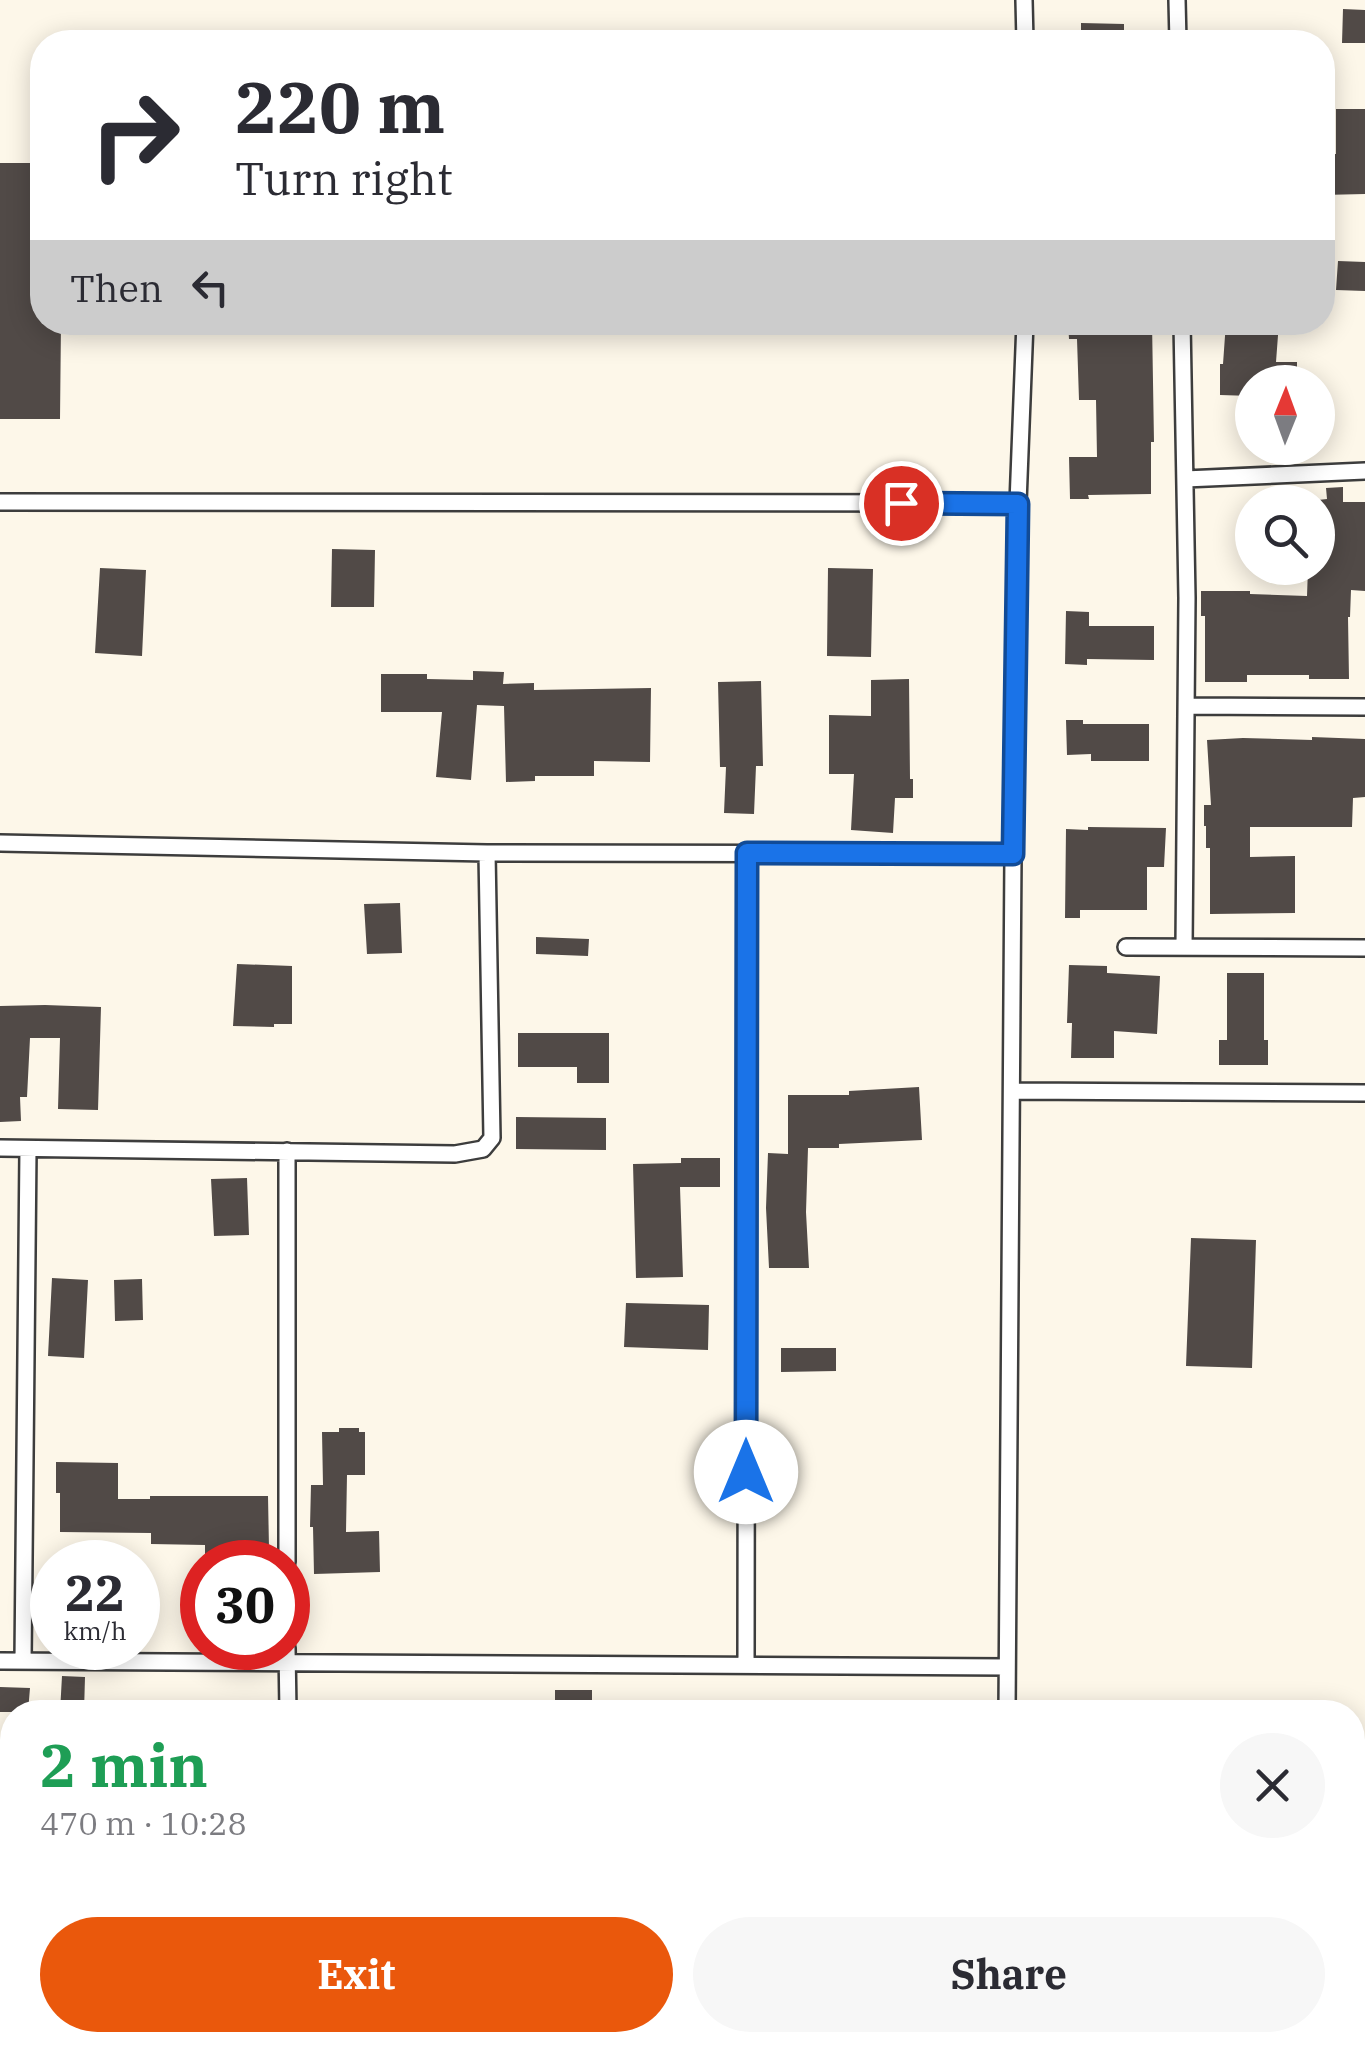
<!DOCTYPE html>
<meta charset="utf-8">
<style>
body{margin:0;font-family:"IBM Plex Serif",serif;background:#f7f7f7;color:#2b2b33;height:100vh;display:flex;flex-direction:column;font-size:38px;white-space:nowrap}
*{box-sizing:border-box;margin:0}
p{font-size:32px;color:#7c7c81}
.icon{flex:none;width:55px;height:55px;fill:none;stroke:currentColor;stroke-width:2;stroke-linecap:round;stroke-linejoin:round}
.map{position:relative;flex:1;overflow:hidden}
.details{position:absolute;left:0px;top:1700px;width:1365px;height:352px;display:flex;flex-direction:column;background:#fff;border-radius:40px 40px 0 0;box-shadow:0 5px 25px #0003}
.details>*{flex:none}
.guide{position:absolute;left:30px;top:30px;width:1305px;height:305px;border-radius:40px;box-shadow:0 5px 25px #0003;background:#fff;color:#2b2b33;overflow:hidden}
.needle{width:65px;rotate:1deg}
.fabs{position:absolute;left:1235px;top:365px;display:grid;gap:20px}
.fabs a{display:grid;place-items:center;width:100px;height:100px;border-radius:50%;background:#fff;box-shadow:0 5px 25px #0003;font-size:50px}
.speed{position:absolute;left:30px;top:1540px;display:flex;gap:20px;font-size:50px;font-weight:700;text-align:center}
.speed>*{display:grid;place-content:center;width:130px;height:130px;border-radius:50%;background:#fff;box-shadow:0 5px 25px #0003;line-height:1}
.speed small{font-size:25px;font-weight:400}
.speed .limit{border:15px solid #d22;background:#fff;color:#111}
.pin{position:absolute;display:grid;place-items:center;width:85px;height:85px;color:#fff;margin:-42px;border:5px solid #fff;border-radius:50%;box-shadow:0 2px 10px #0007}
.me{position:absolute;width:110px;margin:-55px;rotate:0deg;stroke-linejoin:round;filter:drop-shadow(0 0 8px #0008)}
.turn{display:flex;align-items:center;gap:35px;height:210px;padding:0 40px;font-size:45px}
.turn .icon{width:130px;height:130px;stroke-width:2.5}
.turn b{display:block;font-size:70px;line-height:85px}
.then{display:flex;align-items:center;height:95px;padding:0 40px;background:#0003;gap:20px;font-size:38px}
.round{display:grid;place-items:center;flex:none;width:105px;height:105px;border-radius:52px;background:#f7f7f7}
.summary{display:flex;align-items:center;justify-content:space-between;height:170px;padding:0 40px}
h1{font-size:60px;font-weight:700;line-height:75px;color:#1e9e55}
.cta{display:flex;gap:20px;margin-top:auto;padding:20px 40px}
.cta a{flex:1;height:115px;border-radius:60px;background:#ea580c;color:#fff;font-size:40px;font-weight:700;line-height:115px;text-align:center}
.cta a+a{background:#f7f7f7;color:#2b2b33}
.map>svg:first-child{display:block}
.building{fill:#514a47}
.lines{fill:none;stroke-linecap:round;stroke-linejoin:round}
.street-casing{stroke:#3d3d3d;stroke-width:20}
.street{stroke:#fff;stroke-width:15}
.route-casing{stroke:#114b97;stroke-width:25}
.route{stroke:#1a73e8;stroke-width:18}
</style>
<div class="map">
<svg width="1365" height="2051" viewBox="0 0 1365 2051">
<rect width="100%" height="100%" fill="#fdf7e9"/>
<!-- building -->
<path class="building" d="M1343,9L1365,10V43H1342Z
M1081,23L1124,24V42H1081Z
M1336,109H1365V194L1322,195V154H1336Z
M0,163H42V322H61L60,419H0Z
M1338,261L1365,262V291L1336,290Z
M1068,322H1152L1154,442H1151V494L1088,495L1089,499H1070L1069,457H1097L1096,400H1079L1077,339H1069Z
M1226,322H1279L1276,362H1297V382H1252V396L1220,395V364H1223Z
M1343,487V502H1365V591L1351,590L1350,617H1348L1349,679H1309V675H1247V682H1205V616H1201V591H1250V594L1307,596L1308,568H1318V500L1327,499L1326,488Z
M332,549L375,550L374,607H331Z
M100,568L146,570L142,656L95,653Z
M828,568L873,569L871,657L827,656Z
M1066,611L1089,612V626H1154V660L1087,659V665L1065,664Z
M473,671L504,672L503,684L534,683V690L651,688L650,762L594,761V776H535V781L506,782L504,706L477,705L471,780L436,777L442,712H381V674H427V679L473,680Z
M909,679L910,779H913V798H895L893,833L851,830L854,774H829V715L871,716V680Z
M761,681L763,766H756L754,814L724,813L726,767H720L718,682Z
M1066,720H1083V724H1149V761H1091V754L1067,755Z
M1312,737L1365,739V797L1353,798L1352,827H1250V857L1295,856V913L1210,914V848H1206V826H1204V805H1211L1207,740L1243,738L1312,740Z
M1088,827L1166,828L1164,867H1147V910H1080V918H1065L1066,829L1088,830Z
M400,903L402,953L367,954L364,904Z
M536,937L589,939L588,956L536,954Z
M237,964L292,966V1024H274V1027L233,1026Z
M1069,965L1107,966V973L1160,976L1157,1034L1114,1031V1058H1071L1072,1023H1067Z
M1227,973H1264V1040H1268V1065H1219V1040H1227Z
M45,1005L101,1007L98,1110L58,1109L60,1038H30L27,1097H20L21,1121L0,1122V1006Z
M518,1033H609V1083H577V1067H518Z
M919,1087L922,1140L839,1144V1148H808L806,1212L809,1268H769L766,1208L768,1153L788,1154V1095H849V1091Z
M516,1117L606,1118V1150L516,1149Z
M681,1158H720V1187H680L683,1277L636,1278L633,1164L681,1163Z
M247,1178L249,1235L214,1236L211,1179Z
M1191,1238L1256,1240L1252,1368L1186,1366Z
M52,1278L88,1280L84,1358L48,1356Z
M142,1279L143,1320L115,1321L114,1280Z
M626,1303L709,1305L708,1350L624,1347Z
M781,1348H836V1371L781,1372Z
M339,1428H359V1432H365V1475H347L346,1532L379,1531L380,1572L314,1574L313,1527H310L311,1485H323L322,1432H339Z
M56,1462L118,1463V1499H150V1496H268L269,1548H244V1562H205V1545L151,1544V1533L60,1532V1493H56Z
M62,1676L85,1677L84,1712H60Z
M0,1687L30,1688L28,1712H0Z
M555,1690H592V1712H555Z"/>
<g class="lines">
<defs>
<path id="street" d="M1024,0L1025,42
M1177,0L1178,42
M1182,322L1187,598L1184,947
M1185,479L1365,471
M0,502L1018,503
M1187,706L1365,707
M0,843L487,853L1013,854
M1126,947L1365,948
M1013,1091L1365,1093
M0,1148L455,1154L483,1149L492,1138L487,853
M287,1562V1151
M287,1648L288,1712
M0,1661L1007,1667
M23,1661L28,1149
M746,1665L747,853
M1007,1712L1013,854L1018,503L1025,322
M1352,1829H1365
M0,1956H12
M1007,2040V2051"/>
</defs>
<!-- street casing -->
<use href="#street" class="street-casing"/>
<!-- street -->
<use href="#street" class="street"/>
</g>
<g class="lines">
<defs>
<path id="route" d="M746,1472L747,853L1013,854L1018,504L901,503"/>
</defs>
<!-- route casing -->
<use href="#route" class="route-casing"/>
<!-- route -->
<use href="#route" class="route"/>
</g>
</svg>
<div class="fabs">
<a><svg class="needle" viewBox="-14 -14 28 28"><path d="M0-13l5 13h-10z" fill="#e53935"/><path d="M0 13l5-13h-10z" fill="#7c7c81"/></svg></a>
<a><svg class="icon" aria-label="search" viewBox="0 0 24 24"><circle cx="10" cy="10" r="6"/><path d="M15 15l6 6"/></svg></a>
</div>
<div class="speed"><div>22<small>km/h</small></div><div class="limit">30</div></div>
<div class="pin" style="left:901px;top:503px;background:#d93025"><svg class="icon" aria-label="arrive" viewBox="0 0 24 24"><path d="M6 21V4h12l-3 4 3 4H6"/></svg></div>
<svg class="me" style="left:746px;top:1472px" viewBox="-20 -20 40 40"><circle r="19" fill="#fff"/><path d="M0-13L10 11 0 6-10 11z" fill="#1a73e8"/></svg>
<div class="guide">
<div class="turn"><svg class="icon" aria-label="right" viewBox="0 0 24 24"><path d="M7 20v-9h11M14 6l5 5-5 5"/></svg><div><b>220 m</b>Turn right</div></div>
<div class="then">Then<svg class="icon" aria-label="left" viewBox="0 0 24 24"><path d="M17 20v-9H6M10 6l-5 5 5 5"/></svg></div>
</div>
<section class="details">
<div class="summary"><div><h1>2 min</h1><p>470 m · 10:28</p></div><a class="round"><svg class="icon" aria-label="close" viewBox="0 0 24 24"><path d="M6 6l12 12M18 6L6 18"/></svg></a></div>
<div class="cta"><a>Exit</a><a>Share</a></div>
</section>
</div>
